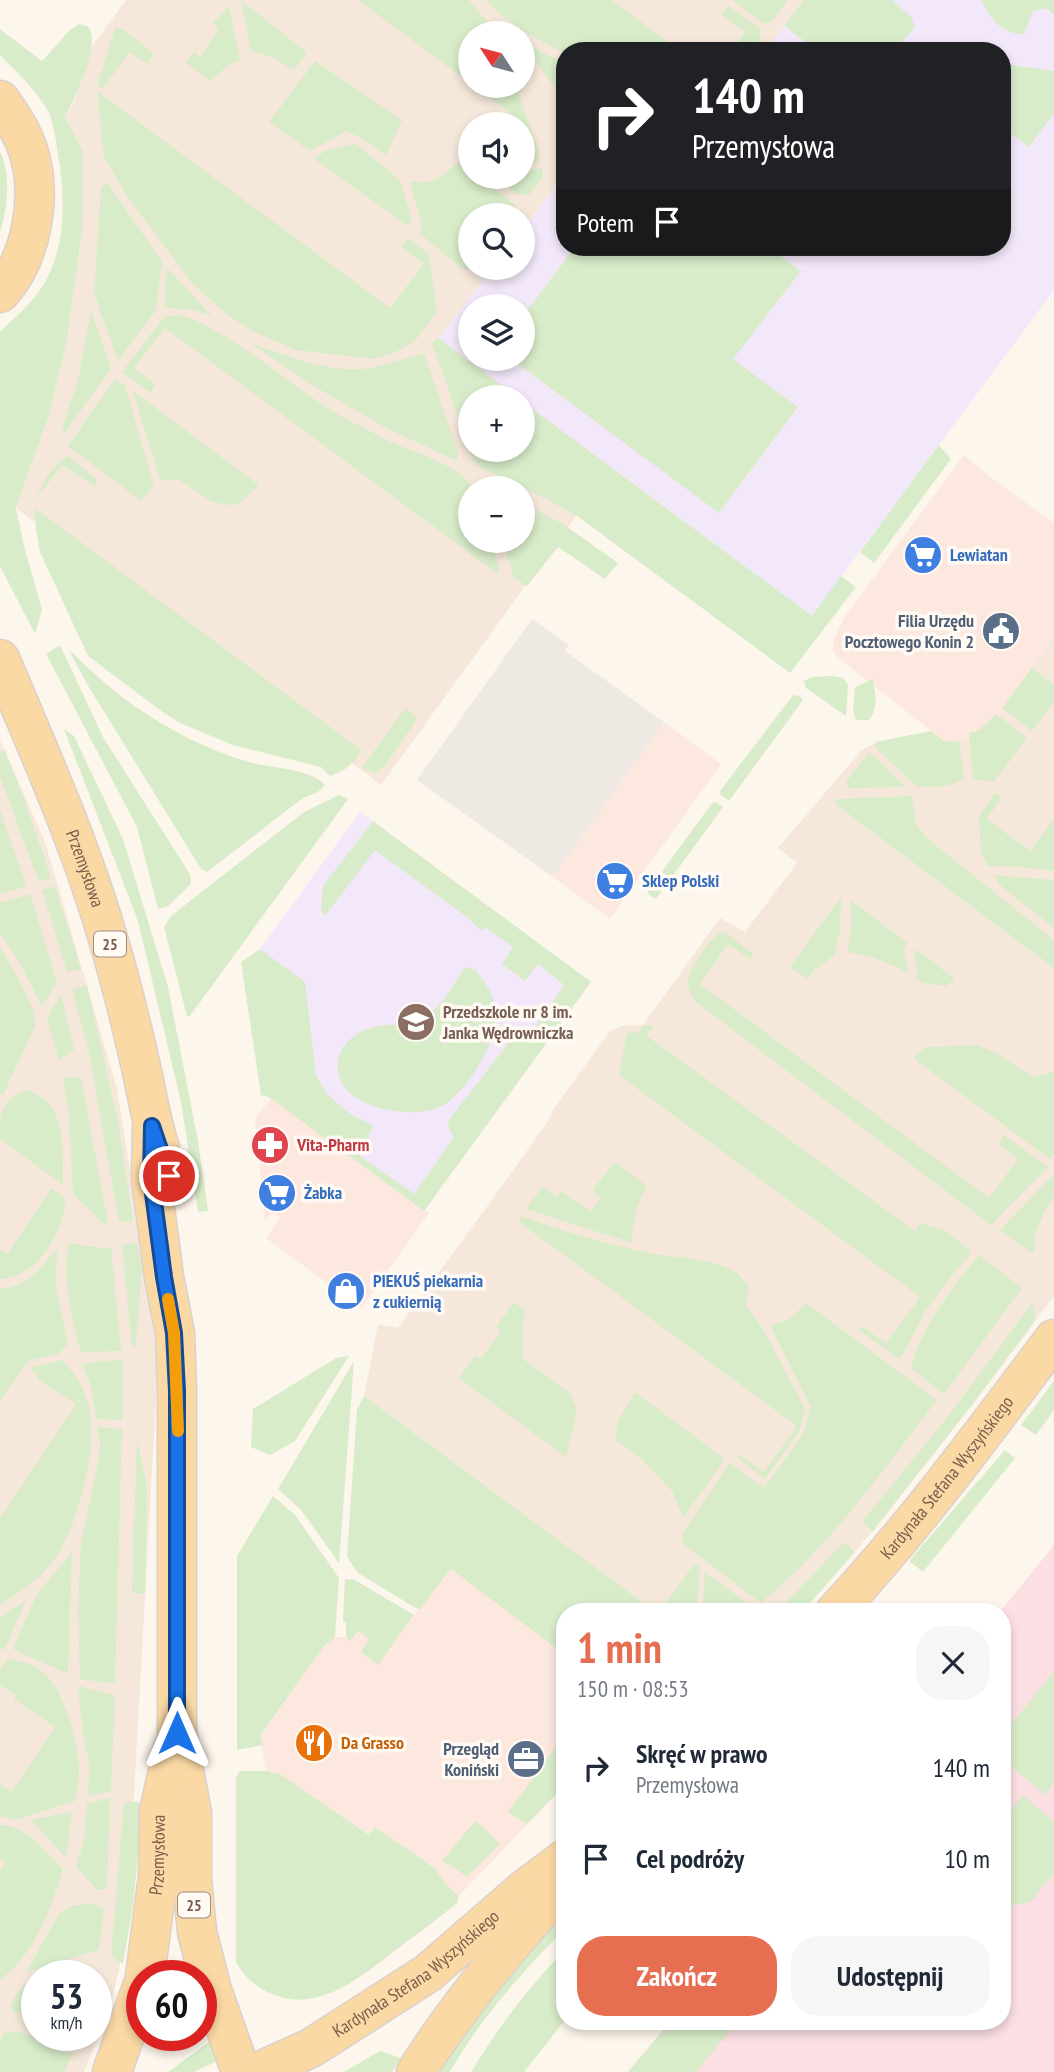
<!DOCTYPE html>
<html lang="pl">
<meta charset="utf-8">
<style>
body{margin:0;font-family:"PT Sans Narrow",sans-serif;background:#f6f6f7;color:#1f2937;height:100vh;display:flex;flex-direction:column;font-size:26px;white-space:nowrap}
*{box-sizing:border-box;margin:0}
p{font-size:23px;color:#747a83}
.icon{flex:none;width:38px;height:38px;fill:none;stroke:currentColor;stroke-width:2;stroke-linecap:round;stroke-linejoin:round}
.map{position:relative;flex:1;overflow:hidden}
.drawer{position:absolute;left:556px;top:1603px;width:455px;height:427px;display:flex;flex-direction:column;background:#fff;border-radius:28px;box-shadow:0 4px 10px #0003}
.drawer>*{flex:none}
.banner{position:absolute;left:556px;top:42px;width:455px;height:214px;border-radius:28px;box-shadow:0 4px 10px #0003;background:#202124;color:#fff;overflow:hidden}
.needle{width:46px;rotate:306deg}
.fabs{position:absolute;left:458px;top:21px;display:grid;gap:14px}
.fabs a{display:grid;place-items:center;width:77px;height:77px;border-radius:50%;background:#fff;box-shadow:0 4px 10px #0003;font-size:35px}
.speed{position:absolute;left:21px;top:1960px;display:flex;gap:14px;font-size:35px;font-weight:700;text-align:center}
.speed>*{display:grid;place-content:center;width:91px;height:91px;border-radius:50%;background:#fff;box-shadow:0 4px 10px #0003;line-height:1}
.speed small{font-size:18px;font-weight:400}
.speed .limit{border:10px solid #d22;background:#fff;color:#111}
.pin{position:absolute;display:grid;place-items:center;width:60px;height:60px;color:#fff;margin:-30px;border:4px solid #fff;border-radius:50%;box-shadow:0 2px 7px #0007}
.me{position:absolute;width:77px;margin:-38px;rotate:0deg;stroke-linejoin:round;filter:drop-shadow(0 0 5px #0008)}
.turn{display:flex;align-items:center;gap:24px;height:147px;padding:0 21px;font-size:32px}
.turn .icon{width:91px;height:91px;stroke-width:2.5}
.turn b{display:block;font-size:49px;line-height:60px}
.then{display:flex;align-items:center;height:66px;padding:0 21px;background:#0003;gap:14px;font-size:26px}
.round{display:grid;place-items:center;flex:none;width:74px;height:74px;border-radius:28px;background:#f6f6f7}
.overview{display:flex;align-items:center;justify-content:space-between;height:119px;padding:0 21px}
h1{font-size:42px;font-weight:600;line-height:52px;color:#e76f51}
.action{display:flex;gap:14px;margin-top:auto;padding:14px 21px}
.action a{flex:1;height:80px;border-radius:28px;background:#e76f51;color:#fff;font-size:28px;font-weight:600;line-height:80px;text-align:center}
.action a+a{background:#f6f6f7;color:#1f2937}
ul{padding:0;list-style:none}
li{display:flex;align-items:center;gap:21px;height:91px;padding:0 21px}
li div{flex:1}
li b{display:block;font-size:26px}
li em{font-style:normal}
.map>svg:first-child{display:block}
.residential{fill:#f5e8da;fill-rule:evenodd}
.commercial{fill:#fde8e0}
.industrial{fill:#efe9e4}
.education{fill:#f3e8fa;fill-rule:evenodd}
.medical{fill:#fbdfe3}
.green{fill:#d8ecc9}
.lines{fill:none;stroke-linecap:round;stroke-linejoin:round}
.major-casing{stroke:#dad1cd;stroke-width:41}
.major{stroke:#fbd9a5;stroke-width:38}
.route-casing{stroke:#114b97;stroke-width:18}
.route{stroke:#1a73e8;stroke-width:12}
.slow{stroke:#f59e0b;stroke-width:12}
.labels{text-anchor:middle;stroke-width:7;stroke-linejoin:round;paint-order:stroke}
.shield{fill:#fffaf3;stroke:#a28b7f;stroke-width:2}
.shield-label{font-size:16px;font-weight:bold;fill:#7a5c4d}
.shop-label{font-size:18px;font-weight:bold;fill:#366cbe;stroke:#fffaf3;text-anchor:start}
.service-label{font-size:18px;font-weight:bold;fill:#4e5e75;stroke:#fffaf3;text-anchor:end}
.street-label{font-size:18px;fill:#7a5c4d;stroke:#fffaf3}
.education-label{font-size:18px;font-weight:bold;fill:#785e54;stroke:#fffaf3;text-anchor:start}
.health-label{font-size:18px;font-weight:bold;fill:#be3a42;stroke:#fffaf3;text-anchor:start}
.food-label{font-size:18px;font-weight:bold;fill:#c56008;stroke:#fffaf3;text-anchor:start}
</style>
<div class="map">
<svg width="1054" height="2072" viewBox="0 0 1054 2072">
<rect width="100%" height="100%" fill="#fdf6ec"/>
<!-- residential -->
<path class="residential" d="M126,0H804L766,51H565V178L523,231V215H471V268H494L439,338L517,397H471V450H523V402L611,468L381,785L16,508L50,412L67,340L82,231L83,151L65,117L75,100L93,45ZM471,33H523V86H471ZM471,124H523V177H471ZM471,488H523V541H471Z
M1054,637V1296L972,1405L873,1531L802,1612H656L364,1396L378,1324L398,1328L497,1193L550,1118L553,1110L610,1031L622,1026L643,1025L720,918L745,932L797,863L778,848L861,751L876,742L931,731L944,741L995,718Z
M0,740L45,842L117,1089L159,1347L126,1938L110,2008L84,2072H0ZM37,1976H96V2035H37Z"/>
<!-- commercial -->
<path class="commercial" d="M964,455L994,480L1054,523V637L995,718L975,739L959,742L944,741L837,657L833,651L834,639L845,616Z
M664,722L721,764L610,919L553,877Z
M271,1098L424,1211L430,1212L361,1308L266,1238L280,1218L273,1213L265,1221L255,1119Z
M451,1569L565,1655V1785L459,1896L446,1885L436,1869L375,1827L369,1835L280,1774L266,1771L260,1737L324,1646L335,1637H346L350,1640L357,1630L370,1639L378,1665L414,1615Z"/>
<!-- industrial -->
<path class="industrial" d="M532,619L569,645L565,651L664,722L553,877L417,780Z"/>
<!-- education -->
<path class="education" d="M804,0H1054V290L812,616L523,402V397H517L438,338L493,268H523V229L565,175V247H1003V51H766ZM471,306H523V359H471Z
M360,812L591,982L424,1211L340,1148L345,1141L279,1092L260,949Z"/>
<!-- medical -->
<path class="medical" d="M1054,1545V2072H628L671,2021H1003V1612H1000Z"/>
<!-- green -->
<path class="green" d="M241,0L307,53L294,70L273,58L251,51Z
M358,0H469L497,33H471V84Z
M487,0H612L680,51H565V53C538,39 507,25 487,0Z
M732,0H788L772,21L764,24Z
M804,0H892L911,17L915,27L894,51H818L784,26Z
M981,0H1054V15L1046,8L1033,11L1024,34C1001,34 991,19 981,0Z
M229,6L240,60L229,65L210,81L185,62L195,52L200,57L219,29L213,23Z
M728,6L761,29L760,39L751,51H731L745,32L722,15Z
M79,24C83,25 86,25 89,28C101,44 74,101 65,117L83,151L82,231L67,340L50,412L16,508L24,546L42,610L35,634L0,566V332C11,321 24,310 34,298C67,258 66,201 58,154C55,137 54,117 43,103C31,85 14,70 0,55V29L42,61L70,30Z
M115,28L123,29L154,54L147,64L130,52L102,89L97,86Z
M523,43L565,63V113L555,88Z
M315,61L402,120L387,155L359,137L346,131L310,151L269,122Z
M1003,64L1054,71V113L1029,147L1003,128V121L1007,115L1003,112Z
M474,86H516L539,152L537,162L523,166L524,123Z
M97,91L390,308L424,264L401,246L408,238L429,254L437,312L414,342L392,354L373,359L296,350L256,333L229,316L193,284L130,200L104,157Z
M356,144L400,180L412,220L408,226L314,159L326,150Z
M0,152C12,175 7,209 0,232Z
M458,162L471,172V177H478L514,204L516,211L513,215H471V268H473L471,270L462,268L420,234L422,226L410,181C432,186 443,176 458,162Z
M542,167L543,177L529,195H518L499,180L509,177H523V173Z
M107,183L162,261L156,310L118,361L94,293L101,187Z
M575,247H768L801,271L733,359L798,407L719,513L511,359H523V316Z
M167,268L212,316L196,311L164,307Z
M91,310L111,369L64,434L62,429L78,380Z
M180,315C228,330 277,374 320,403C340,417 363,427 385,439C407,451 464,465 472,488L471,541H490L499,567L498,574L165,328L134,368L156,385L150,392L122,372L164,317Z
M438,338L517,397H471V450H523V402L812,616L841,576L856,587L790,673L577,516L547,499L481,468L473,460L432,343Z
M250,343C279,353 313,366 344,369C371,372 399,360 424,353L458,453V460L451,458L388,429L312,385Z
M115,379L125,385L154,486L141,501L68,446Z
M133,391L259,485L239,504L229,505L212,502L180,480H160Z
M939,445L951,459L874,563L860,552Z
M68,456L98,480L94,486L62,465L37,498C44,480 51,466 68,456Z
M523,503L563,524L618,563L605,579L558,547L527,586L514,578L503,541H523Z
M35,508L361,750C355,764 344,771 330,776L321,767L233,745L180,723L164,713L88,656L40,552L36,529Z
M60,645L103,737L191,876V884L168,906L158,909L137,827L46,654Z
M68,649C83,662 97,677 112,689C152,721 200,748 249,762C270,768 312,769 325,785L318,792L303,798L207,872L201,869L87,684Z
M1032,668L1054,685V702L1032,731L1002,708Z
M831,676L843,678L848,685L846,716L806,688L804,681L812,677Z
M873,679C875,694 879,707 869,720H856L853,711L855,687Z
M793,695L799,696L803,700L729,801L721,795L720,791Z
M405,708L418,718L384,767L374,773L362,768Z
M996,714L1027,738L994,782L973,779L969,733L978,731Z
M64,729L74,736L123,839L168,987L198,1141L208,1211L198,1212L181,1102L138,921Z
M931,731L944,741L959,742L964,779C950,788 932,787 917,787L874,746L876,742Z
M5,750L25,801L51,878L39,882L0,777V752Z
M869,752L906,787L849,788L846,782Z
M995,793L1002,797L987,819L1030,851L1054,819V871L1009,866H988L981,853L979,816Z
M339,795L348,799L190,1016H187L164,927L171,916L304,812Z
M912,796L916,824L928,839L1054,940V968L834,803L837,799Z
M716,802L723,807L656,899L649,895L648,891L712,803Z
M0,810L26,886L0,894Z
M373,821L591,982L424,1211L269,1097L261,1095L241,962L260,949L305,982L316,1075L327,1094L350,1114L373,1126L360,1156L414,1194L454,1137L448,1127L449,1120L516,1033L527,1038L561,990L563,984L538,964L525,981L502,964L513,947L485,927L482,931L464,915L375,850L325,916L321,910L323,886Z
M993,875L1054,880V928L1001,886Z
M55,886L81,969L67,972L42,890Z
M30,894L57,982L42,1006L18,960L0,933V903Z
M841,897L840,930L835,955L815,969L807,979L790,967Z
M851,900L907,943L904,951L909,970L905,972C886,961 868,955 847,952L851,933Z
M723,931L754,954L750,959L728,944L700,984L989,1198L1018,1159L998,1144L1004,1135L1048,1167L991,1225L696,1002C680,983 691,968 703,951C709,943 714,936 723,931Z
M0,947L20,982L34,1012L35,1026L3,1095L0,1093Z
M916,949L955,979L946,986L923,983L915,978L918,971L914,956Z
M465,967L475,969C482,979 491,989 493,1001C495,1009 495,1020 494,1028C491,1052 461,1099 438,1108C409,1119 344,1109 338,1072C338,1066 337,1061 339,1056C346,1037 365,1027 385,1025C394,1024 407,1026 416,1022C440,1012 452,987 465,967Z
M87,985L118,1121L133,1221L119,1222L89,1053L72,989Z
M61,994L74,1050L59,1060L47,1019Z
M643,1025L653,1026L647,1036L915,1231L920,1223L943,1229L971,1251L969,1256L952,1275L925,1312L901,1357H896L858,1329L861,1326L886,1343L920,1297L619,1075L627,1033L640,1032Z
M978,1045L998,1054L1033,1077L1054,1072V1154L1050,1159L913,1058L927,1047Z
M81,1077L108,1224H104L73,1194L69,1116L63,1078Z
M27,1090C69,1103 62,1150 63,1185L0,1139C0,1112 0,1101 27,1090Z
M615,1162L647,1186C636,1205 632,1222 632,1243L526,1209L543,1186L557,1197L562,1192L591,1211L601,1197L594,1193V1188Z
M1054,1174V1196L1041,1219L1035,1234V1251L1031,1253L1000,1230Z
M52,1188L66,1200C61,1234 39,1277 0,1279V1250L7,1254Z
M521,1216C562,1231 602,1243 645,1252C671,1258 700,1257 725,1267C735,1270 743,1278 749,1287L746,1305L763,1329L805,1409L800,1430L765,1479L737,1458L739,1454L764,1472L797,1426L519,1222Z
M69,1243L103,1248L111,1247L121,1351L81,1352C71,1316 62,1280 69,1243Z
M137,1243L142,1268L136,1346H132L122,1245Z
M54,1251H57L56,1287L68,1344L58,1354L28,1361L0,1401V1289C26,1287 39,1271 54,1251Z
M979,1255L1022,1288L944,1394L911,1368C923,1324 951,1290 979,1255Z
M514,1302L526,1311L522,1325L523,1359L571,1394L577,1411L566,1457L459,1378L475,1356L481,1359L501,1331L496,1327Z
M1033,1302L1035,1321L972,1405L873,1531L862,1522L949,1415Z
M806,1303L937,1400C883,1470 830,1546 761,1603L682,1543L683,1533L730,1463L764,1488L803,1434L811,1407L770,1325L790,1319Z
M349,1356L295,1441L270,1455L251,1447L253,1409L336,1358Z
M123,1359L122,1420L96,1419L91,1386L82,1364Z
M62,1360C75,1373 85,1388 89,1406C98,1450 78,1531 50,1565C36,1582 18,1593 0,1605V1518L76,1404L39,1380L37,1375L31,1370L33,1367Z
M354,1361L339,1563L301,1510L278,1489Z
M1054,1381V1410L1036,1435L1021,1425Z
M635,1392L725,1459L683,1518L672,1491L640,1457L616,1441L617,1423Z
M364,1396L656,1612H565V1655L451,1569L419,1610L358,1573L347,1557L357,1410Z
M97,1427L122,1429L115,1684L80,1679L78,1611L81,1543L99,1457L100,1443Z
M137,1438L147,1486L145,1594L132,1593Z
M1005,1450L1015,1458L923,1572L909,1561Z
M273,1496L295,1515L339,1578L335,1637L324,1646L260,1736L263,1745L237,1750V1556Z
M844,1542L855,1552L802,1612H777Z
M72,1552L68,1674L13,1649L37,1594Z
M694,1564L700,1568L696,1612H659Z
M705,1572L757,1610L755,1612H702Z
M345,1579H353L414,1615L378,1665L361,1652L369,1639L358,1631L350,1641L346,1637V1622L343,1621Z
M26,1600L5,1649H0V1618Z
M8,1659C23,1661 36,1665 47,1676C64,1693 77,1739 79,1763C80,1776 77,1788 75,1801L15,1820L0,1816V1784L12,1792L55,1727L14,1699L16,1695L0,1685V1669Z
M1054,1671V1783L1045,1795L1003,1759V1735Z
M80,1686L115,1696L111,1791L87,1797L90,1767L83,1733L78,1688Z
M565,1735V1785L527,1824L508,1812Z
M240,1771H266L280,1774L369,1835L375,1827L436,1869L446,1885L459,1896L457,1903C439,1918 420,1932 401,1946C365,1973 320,2015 272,1994C255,1987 245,1977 236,1962V1777Z
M1023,1795L1054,1822V1873L1031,1902L1009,1906L1003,1901V1820Z
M110,1798L107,1889L97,1890L76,1867L84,1841L87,1804Z
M124,1802H139L138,1854L133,1906L123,1964L111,1956Z
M72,1812L66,1858L31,1820Z
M475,1821L489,1832V1833L500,1844L467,1877L450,1865L442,1861Z
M0,1825C23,1823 48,1854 63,1869C51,1909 34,1955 0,1980V1871L6,1862L0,1858Z
M91,1903L104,1909L99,1950L26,1972L59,1914L72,1906Z
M565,1916V1929C522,1972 480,2019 450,2072H436L467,2027L521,1960Z
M565,1950V2020L524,2072H471C498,2028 529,1986 565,1950Z
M37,1977V2019L13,2012L10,2006C16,1996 24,1980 37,1977Z
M671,2021H738L696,2072H628Z
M14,2031L32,2036L73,2054L64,2072H0V2040L4,2033Z
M210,2041L215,2062L194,2072H168Z
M380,2051L401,2058L392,2072H344Z"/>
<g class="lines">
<defs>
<g id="major">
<path d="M0,100C12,117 23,133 29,153C42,197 32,258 0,293"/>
<path id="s1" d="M0,659C39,751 81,845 109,942C122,986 133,1031 143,1076C148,1100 152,1124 160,1148"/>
<path d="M152,1126L151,1178L164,1277L175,1333L177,1391V1733L192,1813V1879L197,1932L212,1990L241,2072"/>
<path id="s2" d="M835,1612C915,1526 984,1432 1054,1339"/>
<path id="s3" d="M145,1976L158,1877L159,1811L173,1749"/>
<path d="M112,2072L142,1987"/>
<path id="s4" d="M258,2072L311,2048L428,1973L525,1889L565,1859"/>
<path d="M416,2072C459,2004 510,1943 565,1884"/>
</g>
</defs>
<!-- major casing -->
<use href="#major" class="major-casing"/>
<!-- major -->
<use href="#major" class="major"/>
</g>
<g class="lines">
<defs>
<path id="route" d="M169,1176L152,1126L151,1178L164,1277L174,1333L177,1391V1733"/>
</defs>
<!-- route casing -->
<use href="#route" class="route-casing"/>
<!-- route -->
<use href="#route" class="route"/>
<!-- slow -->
<path class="slow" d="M168,1299L174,1333L178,1431"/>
</g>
<!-- icons -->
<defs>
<symbol id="supermarket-disc" viewBox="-11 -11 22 22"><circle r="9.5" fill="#3f7fe0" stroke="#fffaf3"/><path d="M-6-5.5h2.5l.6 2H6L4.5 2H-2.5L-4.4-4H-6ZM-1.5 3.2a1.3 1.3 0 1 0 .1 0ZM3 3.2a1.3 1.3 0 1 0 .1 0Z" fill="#fff"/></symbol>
<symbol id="civic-disc" viewBox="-11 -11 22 22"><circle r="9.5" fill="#5c6f8a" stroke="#fffaf3"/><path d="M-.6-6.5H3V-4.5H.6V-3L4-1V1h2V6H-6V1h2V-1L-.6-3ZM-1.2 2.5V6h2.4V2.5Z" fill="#fff"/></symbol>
<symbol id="school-disc" viewBox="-11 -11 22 22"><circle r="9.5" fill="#8d6e63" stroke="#fffaf3"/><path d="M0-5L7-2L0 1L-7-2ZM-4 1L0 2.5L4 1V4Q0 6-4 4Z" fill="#fff"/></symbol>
<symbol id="pharmacy-disc" viewBox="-11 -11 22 22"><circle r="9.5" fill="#e0444e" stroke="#fffaf3"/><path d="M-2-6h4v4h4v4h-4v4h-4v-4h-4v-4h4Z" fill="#fff"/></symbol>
<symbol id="shop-disc" viewBox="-11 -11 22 22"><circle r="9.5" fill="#3f7fe0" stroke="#fffaf3"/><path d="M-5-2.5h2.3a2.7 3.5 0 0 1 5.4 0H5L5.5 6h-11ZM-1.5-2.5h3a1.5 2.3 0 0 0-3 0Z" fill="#fff"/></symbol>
<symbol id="restaurant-disc" viewBox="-11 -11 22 22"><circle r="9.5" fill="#e8710a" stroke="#fffaf3"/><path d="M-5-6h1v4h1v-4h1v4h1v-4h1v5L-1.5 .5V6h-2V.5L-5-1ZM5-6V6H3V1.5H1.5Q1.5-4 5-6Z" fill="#fff"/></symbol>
<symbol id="office-disc" viewBox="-11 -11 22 22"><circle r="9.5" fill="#5c6f8a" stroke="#fffaf3"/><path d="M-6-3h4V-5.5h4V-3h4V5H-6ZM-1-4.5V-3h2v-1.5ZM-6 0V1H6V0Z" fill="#fff"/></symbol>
</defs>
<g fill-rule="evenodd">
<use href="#supermarket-disc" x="901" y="533" width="44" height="44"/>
<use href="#civic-disc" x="979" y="609" width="44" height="44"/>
<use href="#supermarket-disc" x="593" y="859" width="44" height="44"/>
<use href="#school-disc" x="394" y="1000" width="44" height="44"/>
<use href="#pharmacy-disc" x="248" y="1123" width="44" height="44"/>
<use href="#supermarket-disc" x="255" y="1171" width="44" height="44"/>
<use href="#shop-disc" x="324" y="1269" width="44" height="44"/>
<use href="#restaurant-disc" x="292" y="1721" width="44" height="44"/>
<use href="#office-disc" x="504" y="1737" width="44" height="44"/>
</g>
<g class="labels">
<!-- shield labels -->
<g class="shield">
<rect x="94" y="931.5" width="32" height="25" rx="5"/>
<rect x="178" y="1892.5" width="32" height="25" rx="5"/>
</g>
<g class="shield-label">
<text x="110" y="950">25</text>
<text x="194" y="1911">25</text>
</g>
<!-- shop labels -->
<g class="shop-label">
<text x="950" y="561">Lewiatan</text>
<text x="642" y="887">Sklep Polski</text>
<text x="304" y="1199">Żabka</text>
<text x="373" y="1287">PIEKUŚ piekarnia<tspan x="373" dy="21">z cukiernią</tspan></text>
</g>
<!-- service labels -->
<g class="service-label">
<text x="974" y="627">Filia Urzędu<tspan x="974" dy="21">Pocztowego Konin 2</tspan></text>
<text x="499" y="1755">Przegląd<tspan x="499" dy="21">Koniński</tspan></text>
</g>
<!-- street labels -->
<g class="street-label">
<text dy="6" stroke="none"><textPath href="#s1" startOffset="226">Przemysłowa</textPath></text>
<text dy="6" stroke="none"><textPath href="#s2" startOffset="175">Kardynała Stefana Wyszyńskiego</textPath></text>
<text dy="6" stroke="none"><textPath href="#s3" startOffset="122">Przemysłowa</textPath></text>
<text dy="6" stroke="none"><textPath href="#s4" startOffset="187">Kardynała Stefana Wyszyńskiego</textPath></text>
</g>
<!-- education labels -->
<g class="education-label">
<text x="443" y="1018">Przedszkole nr 8 im.<tspan x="443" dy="21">Janka Wędrowniczka</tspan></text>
</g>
<!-- health labels -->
<g class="health-label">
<text x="297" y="1151">Vita-Pharm</text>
</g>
<!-- food labels -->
<g class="food-label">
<text x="341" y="1749">Da Grasso</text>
</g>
</g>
</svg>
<div class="fabs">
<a><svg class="needle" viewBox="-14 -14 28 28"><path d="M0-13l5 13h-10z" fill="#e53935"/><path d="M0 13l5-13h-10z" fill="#747a83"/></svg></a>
<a><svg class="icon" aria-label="sound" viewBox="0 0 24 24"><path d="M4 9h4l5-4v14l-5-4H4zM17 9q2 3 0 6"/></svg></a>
<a><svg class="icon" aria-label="search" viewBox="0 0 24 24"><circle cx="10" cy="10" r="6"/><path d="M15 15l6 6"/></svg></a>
<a><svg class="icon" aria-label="layers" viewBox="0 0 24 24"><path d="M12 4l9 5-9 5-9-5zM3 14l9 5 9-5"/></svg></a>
<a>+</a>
<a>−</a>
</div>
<div class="speed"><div>53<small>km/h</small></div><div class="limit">60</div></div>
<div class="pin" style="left:169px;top:1176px;background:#d93025"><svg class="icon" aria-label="arrive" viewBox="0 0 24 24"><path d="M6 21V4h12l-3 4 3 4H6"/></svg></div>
<svg class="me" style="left:177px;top:1733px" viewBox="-20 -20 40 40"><path d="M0-17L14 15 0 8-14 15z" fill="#1a73e8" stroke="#fff" stroke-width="4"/></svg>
<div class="banner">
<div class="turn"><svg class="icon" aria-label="right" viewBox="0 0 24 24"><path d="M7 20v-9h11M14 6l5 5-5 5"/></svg><div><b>140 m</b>Przemysłowa</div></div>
<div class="then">Potem<svg class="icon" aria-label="arrive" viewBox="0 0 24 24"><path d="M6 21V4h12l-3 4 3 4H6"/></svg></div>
</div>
<section class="drawer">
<div class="overview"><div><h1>1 min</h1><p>150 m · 08:53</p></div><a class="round"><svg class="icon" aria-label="close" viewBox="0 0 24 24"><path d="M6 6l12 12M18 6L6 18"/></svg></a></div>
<ul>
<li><svg class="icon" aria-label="right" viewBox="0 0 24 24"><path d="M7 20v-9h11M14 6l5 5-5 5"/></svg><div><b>Skręć w prawo</b><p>Przemysłowa</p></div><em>140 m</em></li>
<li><svg class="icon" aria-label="arrive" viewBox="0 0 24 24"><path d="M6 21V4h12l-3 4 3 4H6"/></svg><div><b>Cel podróży</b></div><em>10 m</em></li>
</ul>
<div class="action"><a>Zakończ</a><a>Udostępnij</a></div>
</section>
</div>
